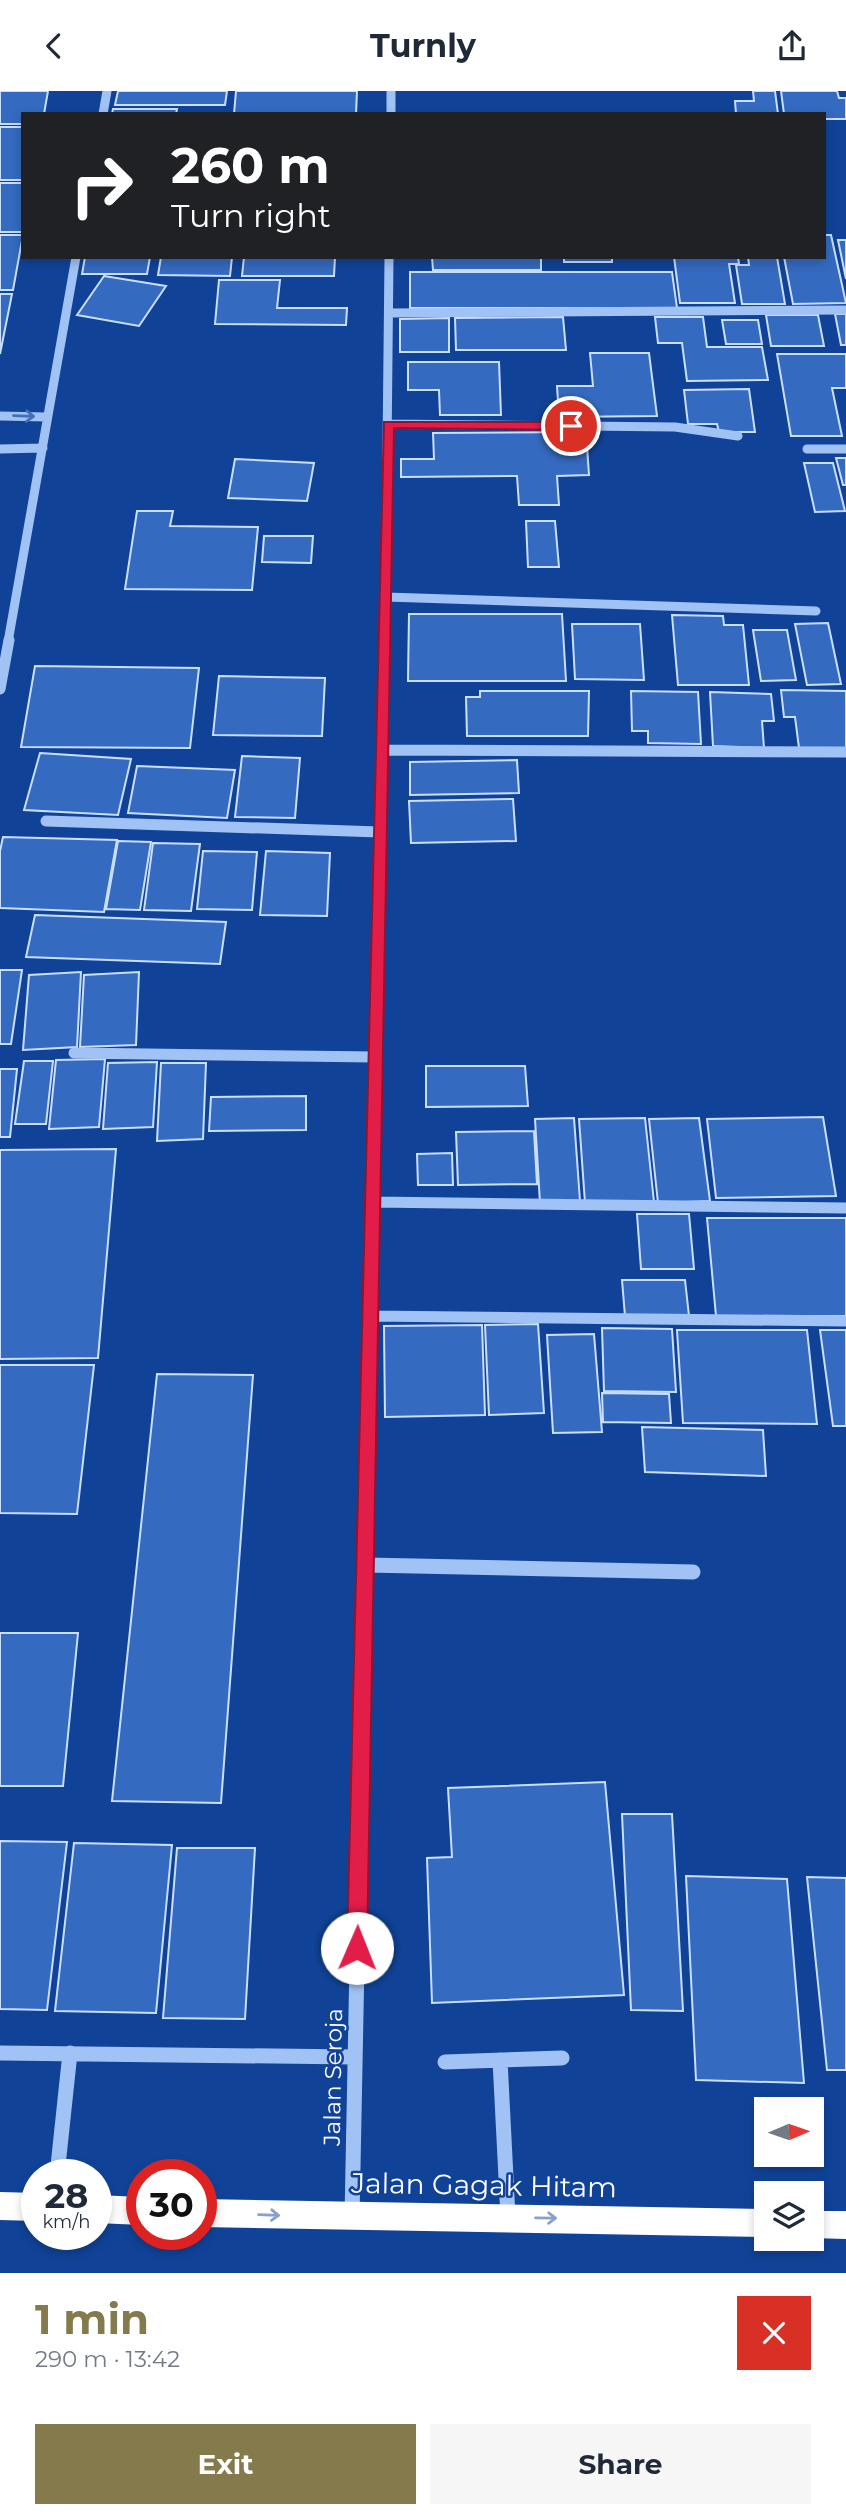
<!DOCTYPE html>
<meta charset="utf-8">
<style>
body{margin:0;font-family:Montserrat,sans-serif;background:#f6f6f7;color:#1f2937;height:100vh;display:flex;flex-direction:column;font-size:26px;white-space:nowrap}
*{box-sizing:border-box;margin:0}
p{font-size:23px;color:#747a83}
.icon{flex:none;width:38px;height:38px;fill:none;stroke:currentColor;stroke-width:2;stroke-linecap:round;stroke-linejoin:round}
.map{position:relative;height:2182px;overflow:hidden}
.details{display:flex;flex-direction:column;background:#fff;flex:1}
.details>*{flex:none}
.guide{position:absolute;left:21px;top:21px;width:805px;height:147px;border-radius:0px;box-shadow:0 4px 10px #0003;background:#202124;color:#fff;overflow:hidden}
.needle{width:46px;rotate:88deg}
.tools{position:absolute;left:754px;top:2006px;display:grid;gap:14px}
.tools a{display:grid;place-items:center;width:70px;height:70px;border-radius:0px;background:#fff;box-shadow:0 4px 10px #0003;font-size:35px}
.speed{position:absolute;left:21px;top:2068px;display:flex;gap:14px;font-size:35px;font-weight:700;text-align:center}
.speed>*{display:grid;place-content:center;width:91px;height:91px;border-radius:50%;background:#fff;box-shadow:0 4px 10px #0003;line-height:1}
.speed small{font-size:18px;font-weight:400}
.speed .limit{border:10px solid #d22;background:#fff;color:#111}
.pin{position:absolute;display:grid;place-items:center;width:60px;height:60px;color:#fff;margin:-30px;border:4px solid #fff;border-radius:50%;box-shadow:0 2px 7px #0007}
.me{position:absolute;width:77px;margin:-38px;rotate:1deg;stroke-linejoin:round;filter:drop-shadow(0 0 5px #0008)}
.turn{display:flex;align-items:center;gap:24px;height:147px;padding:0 35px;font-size:32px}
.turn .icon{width:91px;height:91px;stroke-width:2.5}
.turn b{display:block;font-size:49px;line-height:60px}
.round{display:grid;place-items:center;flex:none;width:74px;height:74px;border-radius:0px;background:#f6f6f7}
.head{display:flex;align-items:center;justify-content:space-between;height:119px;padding:0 35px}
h1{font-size:42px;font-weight:700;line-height:52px;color:#847a4b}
.action{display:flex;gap:14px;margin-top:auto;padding:14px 35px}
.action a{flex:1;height:80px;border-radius:0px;background:#847a4b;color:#fff;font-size:28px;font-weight:700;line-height:80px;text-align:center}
.action a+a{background:#f6f6f7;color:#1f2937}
header{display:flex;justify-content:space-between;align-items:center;height:91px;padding:0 35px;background:#fff;font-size:32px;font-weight:700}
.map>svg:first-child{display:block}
.building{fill:#346abf;stroke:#cadefe;stroke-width:2}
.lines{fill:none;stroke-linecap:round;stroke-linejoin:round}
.minor-far2{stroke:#a1c2f4;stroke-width:9}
.minor-far1{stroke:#a1c2f4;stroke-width:11}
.minor{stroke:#a1c2f4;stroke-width:15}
.highway{fill:#fff;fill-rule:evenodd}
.oneway{stroke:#436fb8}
.oneway2{stroke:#88a1cc}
.route{fill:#e11d48;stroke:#92132f;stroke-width:2}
.labels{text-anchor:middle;stroke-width:5;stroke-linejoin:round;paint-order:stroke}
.street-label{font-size:23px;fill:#fff;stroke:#104398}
.near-street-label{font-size:28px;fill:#fff;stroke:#104398}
</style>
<header><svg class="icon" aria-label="back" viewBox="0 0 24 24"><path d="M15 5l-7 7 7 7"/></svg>Turnly<svg class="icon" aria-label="share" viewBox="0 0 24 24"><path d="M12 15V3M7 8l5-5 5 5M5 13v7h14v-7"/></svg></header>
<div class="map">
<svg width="846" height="2182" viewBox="0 0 846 2182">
<rect width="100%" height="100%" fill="#104398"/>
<!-- building -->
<path class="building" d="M0,0H48L44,23H23V33H0Z
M118,0H227L225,14H115Z
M236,0H357L356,23H234Z
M753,0H775L778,23H736L735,10H754Z
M781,0H837L839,7H846V28H824V23H784Z
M113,18H177L176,23H112Z
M0,36H23V89H0Z
M0,92H23V141H0Z
M0,144H23L13,199H0Z
M824,144H831L846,212L793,213L784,166H824Z
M838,149H846V188Z
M85,166H150L147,183H82Z
M161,166H232L230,185L158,184Z
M244,166H335L334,185H242Z
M432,166H541V179H433Z
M564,166H612V171H564Z
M674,166H738L739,173H729L735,212H680Z
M748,166H777L785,213H742L736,174H749Z
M410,181H672L677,217H410Z
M104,185L166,195L139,235L77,224Z
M219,189H280L277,217H347L346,234L215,233Z
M0,203H12L0,263Z
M835,223H846V254H841Z
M766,224H818L824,255H771Z
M563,226L566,259H456L455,227Z
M655,226H703L707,256H762L768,289L687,290L682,252H658Z
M449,227V261H400V228Z
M722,229H758L762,253H726Z
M590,262H649L657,325L559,326L557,295H593Z
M777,263H846V297H832L842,345H791Z
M408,271H499L501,324H440L439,299H408Z
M749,298L755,341H719L717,333H688L684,299Z
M586,341L589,384L557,385L559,414H519L517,385L401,386V368H434L433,342Z
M836,367H846V394H843Z
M235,368L314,372L307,410L228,407Z
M804,372H833L845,420L815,421Z
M137,420H173L170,435L258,436L252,499L125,498Z
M526,430H555L559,476H528Z
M264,445H313L311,472L262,471Z
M409,523H562L566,590H408Z
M672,524L723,525L724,534H743L749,594H678Z
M828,532L841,593L807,594L795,533Z
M572,533H640L644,589L575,588Z
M753,539H787L796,589L761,590Z
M35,575L199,577L190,657L21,656Z
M219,585L325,587L322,645L213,644Z
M781,599L846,600V658L799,657L795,626H784Z
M480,600H589L588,645H467L466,606H480Z
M631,600L698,601L701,653L648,652V640H632Z
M710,601L771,603L774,630H762L764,657L713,655Z
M40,662L131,668L118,724L24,719Z
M242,665L300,667L295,727L235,726Z
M517,669L519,702L410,704V671Z
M137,675L235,679L227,727L128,722Z
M513,708L516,750L411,752L409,710Z
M3,746L117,749L104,821L0,817V760Z
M118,750L151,751L140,819L106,818Z
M153,752L200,753L191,820L144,819Z
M203,760L257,761L252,819L197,818Z
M266,760L330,762L327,825L260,824Z
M35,824L226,831L220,873L26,866Z
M0,879H22L11,953H0Z
M81,881L77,956L23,959L29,884Z
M139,881L136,954L80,956L84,884Z
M105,968L99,1036L49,1038L56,969Z
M24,970H53L46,1033H15Z
M157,971L153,1036L103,1038L108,972Z
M161,972H206L203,1048L157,1050Z
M426,975H525L528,1015L426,1016Z
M0,978H17L10,1046H0Z
M306,1005V1039L209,1040L211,1006Z
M823,1026L836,1105L716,1107L707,1028Z
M574,1027L580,1110L540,1112L535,1028Z
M645,1027L654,1111L585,1112L579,1028Z
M699,1027L710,1110L658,1112L649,1028Z
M534,1040L537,1093L458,1094L456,1041Z
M116,1058L98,1267L0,1268V1059Z
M452,1062L453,1094H418L417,1063Z
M637,1123H689L694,1178H641Z
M707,1127H846V1225H716Z
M622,1189H685L689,1225H625Z
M538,1233L544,1322L489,1324L485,1234Z
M482,1234L485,1324L385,1326L384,1235Z
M602,1237L672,1238L676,1301L604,1300Z
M677,1239H807L817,1333L683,1332Z
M820,1239H846V1335H833Z
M594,1243L602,1341L553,1342L547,1244Z
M0,1274H94L77,1423L0,1422Z
M157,1283L253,1284L221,1712L112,1710Z
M602,1302L669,1303L671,1332L603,1331Z
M642,1336L763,1339L766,1385L645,1381Z
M0,1542H78L63,1695H0Z
M605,1691L624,1904L432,1912L427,1767L452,1766L448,1697Z
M622,1723H672L683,1920L631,1919Z
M0,1750L67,1751L47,1919L0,1918Z
M74,1752L172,1754L156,1922L55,1920Z
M177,1757H255L245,1928L163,1927Z
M686,1785L787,1788L804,1992L696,1989Z
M807,1786L846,1787V1979H827Z"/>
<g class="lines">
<!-- minor-far2 -->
<path class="minor-far2" d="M391,0V23
M103,23L107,0
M389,222L846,219
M0,325L47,326
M388,333L675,336L738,345
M0,358L43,357
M807,358H846
M386,506L816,520
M8,551L76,166
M385,551L389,166"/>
<!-- minor-far1 -->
<path class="minor-far1" d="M0,598L9,549
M382,659L846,661
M46,730L379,741
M74,962L375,966
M374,1111L846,1117
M370,1225L846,1230
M369,1262L385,549"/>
<!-- minor -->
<path class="minor" d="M367,1474L693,1481
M0,1962L354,1966
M500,1969L508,2126
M445,1971L562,1967
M57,2084L70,1962
M352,2127L369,1260"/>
<!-- highway -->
<path class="highway" d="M0,2101L37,2102V2130L0,2129Z
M96,2104L142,2106V2134L96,2132Z
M201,2108L766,2118V2146L201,2136Z
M812,2120H846V2148L810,2147Z"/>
</g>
<!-- one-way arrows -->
<defs><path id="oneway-shaft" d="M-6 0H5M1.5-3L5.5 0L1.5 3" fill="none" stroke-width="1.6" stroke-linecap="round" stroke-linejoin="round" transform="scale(1.75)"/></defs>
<use class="oneway" href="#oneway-shaft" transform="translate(24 325) rotate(2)"/>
<g class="oneway2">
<use href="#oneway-shaft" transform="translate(269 2124) rotate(2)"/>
<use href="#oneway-shaft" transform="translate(546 2127) rotate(1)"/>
</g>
<!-- route -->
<path class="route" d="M384,331H571L577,335L571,339L394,337L367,1857L364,1864L357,1867L350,1864L347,1857Z"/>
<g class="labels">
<!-- street labels -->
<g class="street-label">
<text transform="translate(333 1986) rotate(-89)" y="8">Jalan Seroja</text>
</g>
<!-- near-street labels -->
<g class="near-street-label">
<text transform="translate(484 2094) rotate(1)" y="10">Jalan Gagak Hitam</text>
</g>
</g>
</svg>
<div class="tools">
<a><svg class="needle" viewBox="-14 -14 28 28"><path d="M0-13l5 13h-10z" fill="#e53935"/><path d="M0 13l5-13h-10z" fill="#747a83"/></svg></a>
<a><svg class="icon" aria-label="layers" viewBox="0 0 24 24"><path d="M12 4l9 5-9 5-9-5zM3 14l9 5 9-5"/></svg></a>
</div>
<div class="speed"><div>28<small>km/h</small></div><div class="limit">30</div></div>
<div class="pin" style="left:571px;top:335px;background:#d93025"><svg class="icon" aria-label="arrive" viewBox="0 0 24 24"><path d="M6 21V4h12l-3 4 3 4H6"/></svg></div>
<svg class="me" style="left:357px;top:1857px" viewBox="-20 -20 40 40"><circle r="19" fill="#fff"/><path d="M0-13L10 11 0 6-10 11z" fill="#e11d48"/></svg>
<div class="guide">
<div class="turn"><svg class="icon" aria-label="right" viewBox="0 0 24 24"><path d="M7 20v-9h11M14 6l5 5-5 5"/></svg><div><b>260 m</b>Turn right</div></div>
</div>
</div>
<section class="details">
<div class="head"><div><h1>1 min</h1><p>290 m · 13:42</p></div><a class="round" style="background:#d93025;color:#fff"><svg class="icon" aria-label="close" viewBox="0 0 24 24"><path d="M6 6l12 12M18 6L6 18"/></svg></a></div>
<div class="action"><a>Exit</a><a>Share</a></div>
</section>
